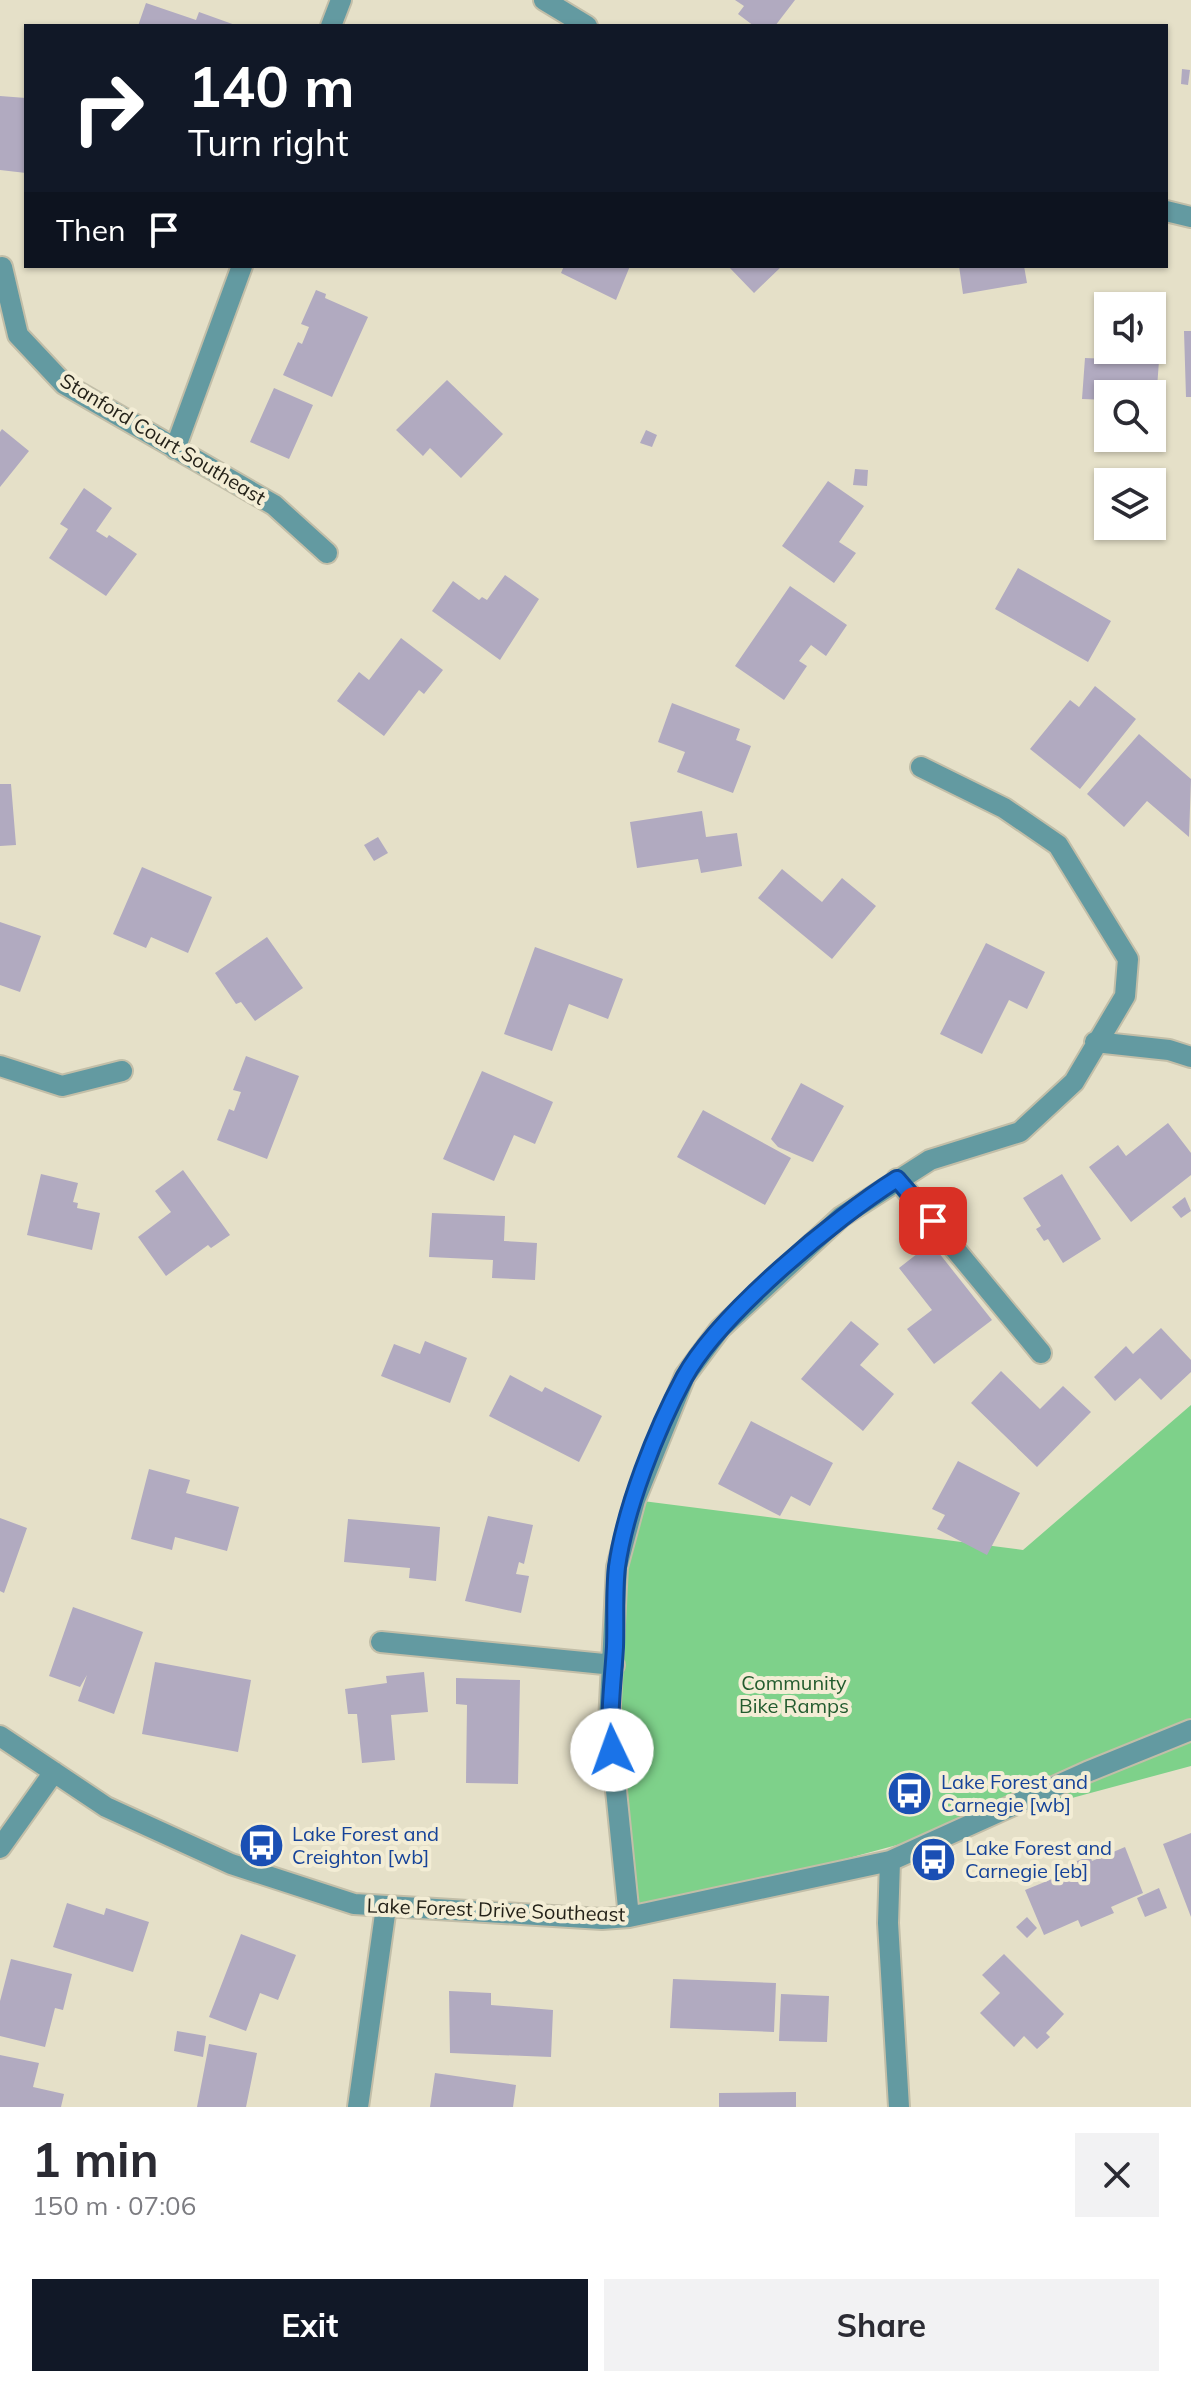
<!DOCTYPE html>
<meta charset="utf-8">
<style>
body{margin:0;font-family:Mulish,sans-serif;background:#f2f2f3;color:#2b2b33;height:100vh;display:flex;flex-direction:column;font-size:30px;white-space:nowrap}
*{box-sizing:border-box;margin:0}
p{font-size:26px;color:#7c7c81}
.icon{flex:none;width:44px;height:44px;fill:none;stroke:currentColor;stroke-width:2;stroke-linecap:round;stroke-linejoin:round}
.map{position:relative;height:2107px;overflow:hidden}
.sheet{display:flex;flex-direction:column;background:#fff;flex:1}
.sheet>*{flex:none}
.top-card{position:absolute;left:24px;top:24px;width:1144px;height:244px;border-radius:0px;box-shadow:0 2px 6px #0004;background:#111827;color:#fff;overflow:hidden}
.tools{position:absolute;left:1094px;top:292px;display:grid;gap:16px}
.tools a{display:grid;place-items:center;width:72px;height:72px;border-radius:0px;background:#fff;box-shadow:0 2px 6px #0004;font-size:40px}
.pin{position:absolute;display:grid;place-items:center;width:68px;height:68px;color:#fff;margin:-34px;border-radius:16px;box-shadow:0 4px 12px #0006}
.me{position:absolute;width:88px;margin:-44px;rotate:357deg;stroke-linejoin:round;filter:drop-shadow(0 0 6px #0008)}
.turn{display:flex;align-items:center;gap:28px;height:168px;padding:0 32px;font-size:36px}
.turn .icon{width:104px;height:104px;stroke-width:2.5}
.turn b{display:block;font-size:56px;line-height:68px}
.then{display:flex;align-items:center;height:76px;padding:0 32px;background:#0003;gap:16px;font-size:30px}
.round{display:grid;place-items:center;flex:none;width:84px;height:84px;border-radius:0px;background:#f2f2f3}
.head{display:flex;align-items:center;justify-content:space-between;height:136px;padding:0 32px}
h1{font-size:48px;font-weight:700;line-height:60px}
.button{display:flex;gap:16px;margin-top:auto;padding:16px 32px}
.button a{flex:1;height:92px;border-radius:0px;background:#111827;color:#fff;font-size:32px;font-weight:700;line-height:92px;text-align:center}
.button a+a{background:#f2f2f3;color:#2b2b33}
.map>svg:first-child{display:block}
.green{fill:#7ed18a}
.building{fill:#b1aac0}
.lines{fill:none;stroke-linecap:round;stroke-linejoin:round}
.minor-casing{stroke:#c2bea8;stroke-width:24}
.minor{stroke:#639aa1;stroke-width:20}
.route-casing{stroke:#114b97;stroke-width:20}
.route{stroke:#1a73e8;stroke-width:14}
.labels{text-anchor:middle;stroke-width:8;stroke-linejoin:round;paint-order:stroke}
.street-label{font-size:20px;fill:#242219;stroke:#f3edd5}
.park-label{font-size:20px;fill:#225b2e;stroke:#f3edd5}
.transit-label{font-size:20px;fill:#164399;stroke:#f3edd5;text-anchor:start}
</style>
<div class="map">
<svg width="1191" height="2107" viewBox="0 0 1191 2107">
<rect width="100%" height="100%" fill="#e5e0c8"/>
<!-- green -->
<path class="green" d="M1191,1405V1766L629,1917L617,1567L635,1500L1023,1550Z"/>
<!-- building -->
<path class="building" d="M735,0H795L775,26H754L738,14L744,6Z
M146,3L196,20L199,12L238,26H138Z
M1182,69L1190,70L1188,85L1181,84Z
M0,96L26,98V173L0,170Z
M564,266H630L616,300L561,273Z
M728,266H782L754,293Z
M959,266H1024L1027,283L963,294Z
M316,290L326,294L325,298L368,317L332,397L283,375L298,342L302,344L309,327L301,324Z
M1152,318L1162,319L1156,402H1152V394H1108V400L1082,399L1085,358L1111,359L1112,350H1152Z
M1184,331H1191V397H1186Z
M447,380L503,434L461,478L430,448L423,456L396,430Z
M274,388L313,405L289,459L250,442Z
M2,429L29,451L0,487V432Z
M646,430L657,435L652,447L640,443Z
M855,469L868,470L867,486L853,485Z
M828,481L864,506L839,542L856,553L834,583L782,546Z
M84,488L112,508L96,531L107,538L109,535L137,554L106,596L49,558L68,529L60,524Z
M1018,568L1111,621L1088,662L995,609Z
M505,575L539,599L500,660L432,611L453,581L479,600L482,597L487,600Z
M790,586L847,625L826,656L811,645L799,661L807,666L784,700L735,666Z
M401,638L443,670L424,694L419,690L384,736L337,701L359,672L369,680Z
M1095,686L1136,719L1080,789L1030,749L1070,700L1079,707Z
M672,703L740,729L736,740L751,746L733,793L677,772L685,752L658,742Z
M1139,734L1191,779L1189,837L1147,801L1124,827L1087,794Z
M0,784H11L16,845L0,846Z
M702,811L706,837L737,833L742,866L701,873L698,859L637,868L630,822Z
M378,837L388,853L374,861L364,845Z
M142,867L212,897L188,953L151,937L146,948L113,934Z
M782,869L822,902L842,878L876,906L832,959L758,898Z
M0,922L41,936L20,992L0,985Z
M267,937L303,988L255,1021L241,1002L236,1004L215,973Z
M986,943L1045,972L1027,1009L1009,1000L982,1054L940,1034Z
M535,947L623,979L608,1019L569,1004L552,1051L504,1034Z
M246,1056L299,1076L267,1159L217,1140L229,1109L234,1111L241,1092L233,1090Z
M482,1071L553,1102L535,1144L514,1135L494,1181L443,1159Z
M801,1083L844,1106L813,1162L778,1147L771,1139Z
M703,1110L791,1158L765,1205L677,1157Z
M1168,1123L1191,1153V1175L1131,1222L1089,1167L1118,1145L1126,1156Z
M183,1170L230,1235L211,1248L208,1245L166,1276L138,1237L171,1212L155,1191Z
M41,1174L78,1183L73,1202L78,1203L77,1208L100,1213L92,1250L27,1235Z
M1062,1174L1101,1239L1063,1263L1048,1239L1044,1241L1036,1229L1041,1226L1023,1198Z
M1185,1197L1191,1211L1181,1218L1172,1207Z
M432,1213L505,1216L504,1241L537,1243L535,1280L492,1278L493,1260L429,1257Z
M931,1243L992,1320L934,1364L907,1329L932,1310L899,1268Z
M851,1321L879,1344L860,1365L894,1394L863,1431L801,1379Z
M1161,1328L1191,1360V1372L1161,1400L1140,1378L1115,1401L1094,1377L1126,1346L1133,1354Z
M425,1341L467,1358L450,1403L381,1376L394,1344L420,1354Z
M1001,1371L1040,1409L1063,1386L1091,1412L1037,1467L971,1403Z
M510,1375L542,1392L545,1387L602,1416L579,1462L489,1416Z
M751,1421L833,1463L810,1506L791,1496L780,1516L718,1484Z
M958,1461L1020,1493L987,1555L937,1529L945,1515L932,1509Z
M149,1469L190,1480L186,1493L239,1507L227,1551L175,1537L172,1550L131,1539Z
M488,1516L533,1525L524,1564L519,1562L516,1574L529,1576L521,1613L465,1601Z
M0,1518L27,1528L4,1593L0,1591Z
M348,1519L440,1527L436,1581L409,1578L410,1568L344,1562Z
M73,1607L143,1632L114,1714L78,1701L87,1675L80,1687L49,1676Z
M155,1662L251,1680L238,1752L142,1734Z
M424,1672L428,1712L391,1715L395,1760L362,1763L357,1714H348L345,1689L387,1683L386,1676Z
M456,1678L520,1680L518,1784L466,1783L467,1705L456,1704Z
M1191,1833V1917L1163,1844Z
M1125,1847L1143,1893L1111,1907L1114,1913L1081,1927L1078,1920L1044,1935L1025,1890L1057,1877L1054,1870L1090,1856L1092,1861Z
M1159,1888L1167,1908L1145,1917L1137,1898Z
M67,1903L104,1915L106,1908L149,1922L133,1972L53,1947Z
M1027,1917L1037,1928L1027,1938L1016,1927Z
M241,1934L296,1955L278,2000L260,1993L246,2031L209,2017Z
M1004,1954L1064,2014L1046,2033L1050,2037L1037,2049L1024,2036L1014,2047L980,2013L1000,1993L982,1975Z
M11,1959L72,1974L63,2010L55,2008L45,2047L0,2036V2001Z
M673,1979L776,1983L774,2032L670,2028Z
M449,1991L491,1993V2005L553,2010L551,2057L450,2053Z
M781,1994L829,1996L827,2042L779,2041Z
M177,2031L206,2036L203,2057L174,2051Z
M209,2044L257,2053L246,2107H197Z
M0,2055L39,2063L33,2087L64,2094L61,2107H0Z
M435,2073L516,2085L513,2107H430Z
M796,2092V2107H719V2093Z"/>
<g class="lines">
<defs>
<path id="minor" d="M544,0L587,26
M331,26L341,0
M1166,211L1191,217
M2,267L18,335L64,384L274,505L327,553
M175,449L242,266
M1095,1042L1169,1050L1191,1057
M0,1066L62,1086L122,1071
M897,1179L1041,1353
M381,1642L614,1665
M0,1736L106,1807L231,1864L354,1904L602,1919L629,1917L890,1861L1087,1772L1191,1730
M0,1848L54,1772
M890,1861L888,1923L899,2107
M629,1917L609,1722L617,1567L635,1500L685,1376L720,1329L841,1217L930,1160L1020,1132L1074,1082L1125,996L1128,959L1058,845L1004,808L921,767
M358,2107L386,1907"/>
</defs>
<!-- minor casing -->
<use href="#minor" class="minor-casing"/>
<!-- minor -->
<use href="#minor" class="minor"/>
</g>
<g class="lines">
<defs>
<path id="route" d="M612,1750C608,1715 613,1682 615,1647C616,1621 614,1593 617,1567C625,1509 656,1430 684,1378C718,1315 836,1217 897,1179L933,1221"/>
</defs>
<!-- route casing -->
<use href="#route" class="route-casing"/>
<!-- route -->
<use href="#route" class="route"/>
</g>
<!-- icons -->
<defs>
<symbol id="bus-disc" viewBox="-11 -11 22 22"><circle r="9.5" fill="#1a4fb4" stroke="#f3edd5"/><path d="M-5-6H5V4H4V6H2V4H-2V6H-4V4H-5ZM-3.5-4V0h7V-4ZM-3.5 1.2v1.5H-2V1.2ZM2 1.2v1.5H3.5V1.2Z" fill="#fff"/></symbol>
</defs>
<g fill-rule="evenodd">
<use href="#bus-disc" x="884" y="1768" width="51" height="51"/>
<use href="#bus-disc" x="236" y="1820" width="51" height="51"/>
<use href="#bus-disc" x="908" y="1834" width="51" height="51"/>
</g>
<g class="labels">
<!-- street labels -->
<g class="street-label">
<text transform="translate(163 439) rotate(31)" y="7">Stanford Court Southeast</text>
<text transform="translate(496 1910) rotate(2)" y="7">Lake Forest Drive Southeast</text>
</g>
<!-- park labels -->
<g class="park-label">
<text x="794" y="1690">Community<tspan x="794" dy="23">Bike Ramps</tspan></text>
</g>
<!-- transit labels -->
<g class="transit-label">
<text x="941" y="1789">Lake Forest and<tspan x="941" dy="23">Carnegie [wb]</tspan></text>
<text x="292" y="1841">Lake Forest and<tspan x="292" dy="23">Creighton [wb]</tspan></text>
<text x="965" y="1855">Lake Forest and<tspan x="965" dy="23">Carnegie [eb]</tspan></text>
</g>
</g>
</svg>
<div class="tools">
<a><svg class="icon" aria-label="sound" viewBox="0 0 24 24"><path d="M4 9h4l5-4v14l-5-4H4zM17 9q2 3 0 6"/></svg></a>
<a><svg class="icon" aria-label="search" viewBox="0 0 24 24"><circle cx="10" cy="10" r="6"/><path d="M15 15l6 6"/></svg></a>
<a><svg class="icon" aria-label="layers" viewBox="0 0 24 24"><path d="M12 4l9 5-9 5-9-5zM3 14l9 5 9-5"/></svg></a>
</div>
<div class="pin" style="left:933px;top:1221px;background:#d93025"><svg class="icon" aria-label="arrive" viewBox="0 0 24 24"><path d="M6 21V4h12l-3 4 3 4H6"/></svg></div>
<svg class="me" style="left:612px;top:1750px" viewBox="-20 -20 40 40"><circle r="19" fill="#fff"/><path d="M0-13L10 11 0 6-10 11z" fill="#1a73e8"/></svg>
<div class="top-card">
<div class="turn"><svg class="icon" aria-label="right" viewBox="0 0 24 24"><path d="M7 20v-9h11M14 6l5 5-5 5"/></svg><div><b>140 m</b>Turn right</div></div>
<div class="then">Then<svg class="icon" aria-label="arrive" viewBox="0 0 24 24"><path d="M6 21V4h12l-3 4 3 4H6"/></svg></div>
</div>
</div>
<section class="sheet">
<div class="head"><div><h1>1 min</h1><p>150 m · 07:06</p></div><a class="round"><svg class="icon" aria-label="close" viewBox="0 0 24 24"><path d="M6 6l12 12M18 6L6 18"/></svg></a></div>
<div class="button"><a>Exit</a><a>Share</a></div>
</section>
